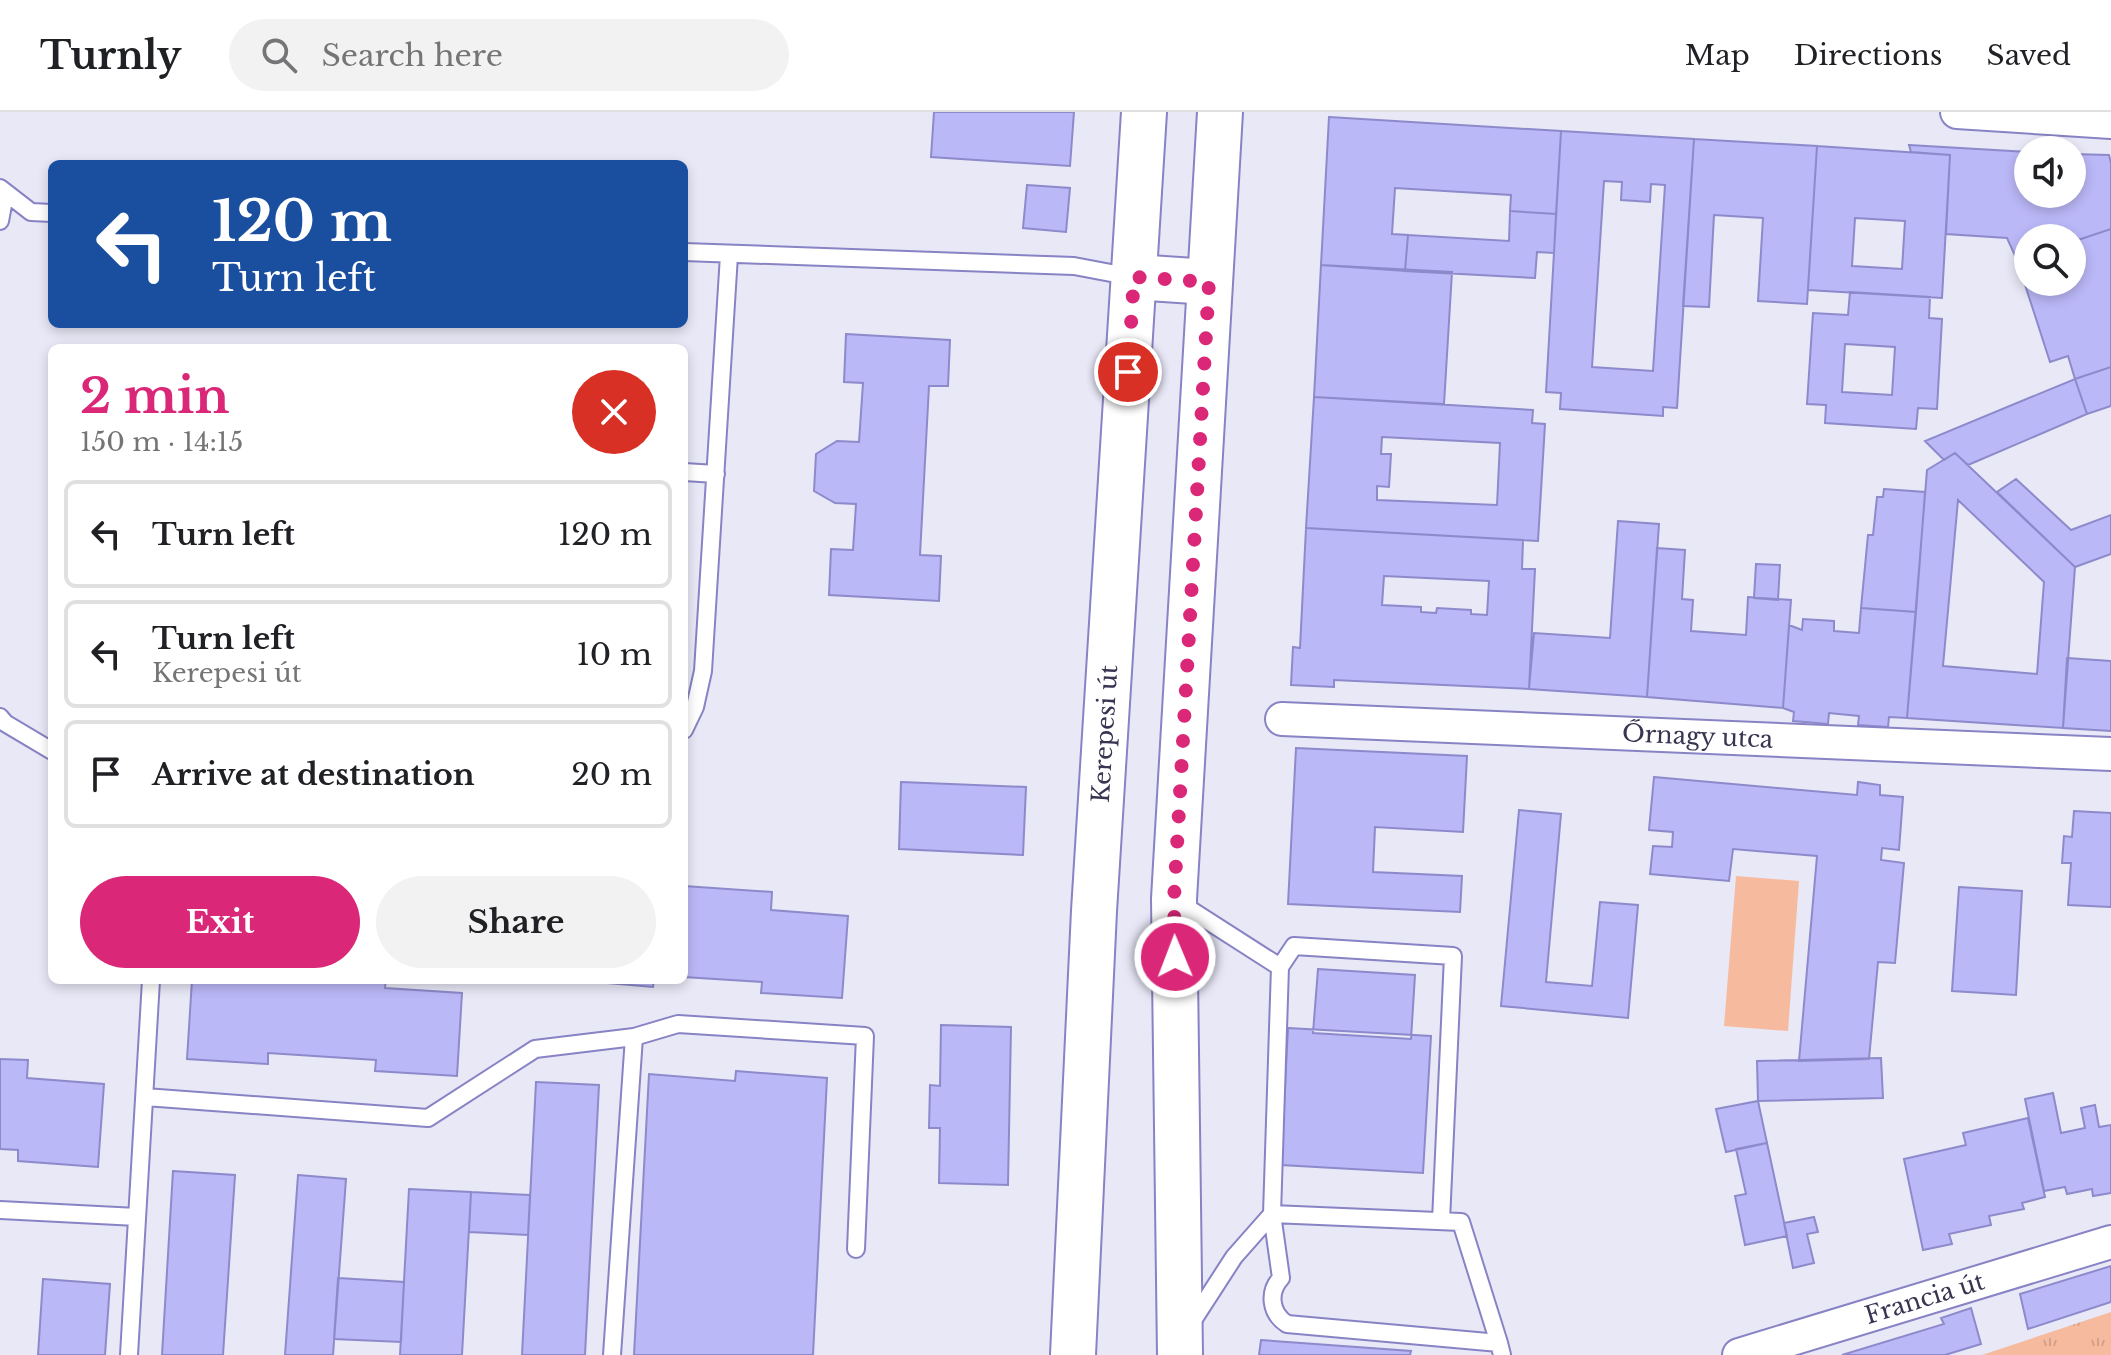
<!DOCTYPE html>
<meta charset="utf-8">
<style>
body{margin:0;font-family:"Libre Baskerville",serif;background:#f2f2f2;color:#202124;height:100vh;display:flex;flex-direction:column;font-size:30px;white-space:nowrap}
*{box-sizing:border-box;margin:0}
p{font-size:26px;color:#757577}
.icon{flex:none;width:44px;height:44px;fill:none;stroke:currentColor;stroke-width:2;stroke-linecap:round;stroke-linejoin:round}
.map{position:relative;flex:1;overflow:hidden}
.drawer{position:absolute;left:48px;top:232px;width:640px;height:640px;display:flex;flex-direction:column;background:#fff;border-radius:12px;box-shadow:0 4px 12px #0003}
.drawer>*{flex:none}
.hud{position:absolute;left:48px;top:48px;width:640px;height:168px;border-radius:12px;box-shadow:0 4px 12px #0003;background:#1a4fa0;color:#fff;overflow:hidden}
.buttons{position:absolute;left:2014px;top:24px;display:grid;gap:16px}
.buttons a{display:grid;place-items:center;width:72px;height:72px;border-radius:50%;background:#fff;box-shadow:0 4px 12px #0003;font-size:40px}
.pin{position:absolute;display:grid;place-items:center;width:68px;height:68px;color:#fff;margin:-34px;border:4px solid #fff;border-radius:50%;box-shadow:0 2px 8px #0007}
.me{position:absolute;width:88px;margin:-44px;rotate:359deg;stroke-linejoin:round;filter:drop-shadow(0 0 6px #0008)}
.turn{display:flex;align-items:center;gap:28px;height:168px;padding:0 32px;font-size:36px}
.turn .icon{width:104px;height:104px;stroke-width:2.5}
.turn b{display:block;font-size:56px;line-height:68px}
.round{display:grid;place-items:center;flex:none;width:84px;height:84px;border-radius:42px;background:#f2f2f2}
.summary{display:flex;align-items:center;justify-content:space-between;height:136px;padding:0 32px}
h1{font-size:48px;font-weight:800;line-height:60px;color:#db2777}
.cta{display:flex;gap:16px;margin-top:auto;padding:16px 32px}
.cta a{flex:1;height:92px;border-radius:48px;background:#db2777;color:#fff;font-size:32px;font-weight:800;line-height:92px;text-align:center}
.cta a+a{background:#f2f2f2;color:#202124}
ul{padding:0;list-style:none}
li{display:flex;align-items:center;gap:24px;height:108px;margin:0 16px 12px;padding:0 16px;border:4px solid #e0e0e0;border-radius:12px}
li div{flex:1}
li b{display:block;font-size:30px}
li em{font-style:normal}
header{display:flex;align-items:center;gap:48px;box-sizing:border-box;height:112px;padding:0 40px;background:#fff;border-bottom:2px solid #e0e0e0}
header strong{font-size:38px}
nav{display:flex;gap:44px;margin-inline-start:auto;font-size:28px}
.search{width:560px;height:72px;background:#f2f2f2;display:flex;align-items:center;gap:20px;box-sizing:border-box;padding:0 28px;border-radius:44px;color:#757577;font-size:30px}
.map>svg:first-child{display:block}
.grass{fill:url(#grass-tufts)}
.pitch{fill:#f6bb9f}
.building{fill:#bbb8f8;stroke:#8d8acb;stroke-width:2;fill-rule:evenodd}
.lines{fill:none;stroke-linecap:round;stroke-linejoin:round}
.service-casing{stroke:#8783c4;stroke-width:20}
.minor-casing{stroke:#8783c4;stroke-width:36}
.primary-casing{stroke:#8783c4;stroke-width:48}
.service{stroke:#fff;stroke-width:16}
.minor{stroke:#fff;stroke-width:32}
.primary{stroke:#fff;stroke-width:44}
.route{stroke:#db2777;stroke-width:14;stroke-dasharray:0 25.2}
.labels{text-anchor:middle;stroke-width:6;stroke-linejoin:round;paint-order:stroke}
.street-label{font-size:24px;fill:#373551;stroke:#e8e8f7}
</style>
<header>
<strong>Turnly</strong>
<div class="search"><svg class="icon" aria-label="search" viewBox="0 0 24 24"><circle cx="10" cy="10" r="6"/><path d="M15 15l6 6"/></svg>Search here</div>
<nav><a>Map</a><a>Directions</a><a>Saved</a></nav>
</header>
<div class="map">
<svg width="2111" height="1243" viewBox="0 0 2111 1243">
<defs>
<pattern id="grass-tufts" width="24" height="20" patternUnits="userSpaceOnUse" patternTransform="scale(2)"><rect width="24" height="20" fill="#f6bb9f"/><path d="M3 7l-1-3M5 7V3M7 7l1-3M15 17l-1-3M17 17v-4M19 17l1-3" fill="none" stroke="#d4a18b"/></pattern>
</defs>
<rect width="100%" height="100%" fill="#e8e8f7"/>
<!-- grass -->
<path class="grass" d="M2111,1200V1243H1982Z"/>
<!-- pitch -->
<path class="pitch" d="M1736,764L1799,769L1788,919L1724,914Z"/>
<!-- building -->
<path class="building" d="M934,0H1074L1070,54L931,45Z
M1329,5L1561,19L1556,102L1510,99L1511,83L1395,76L1392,122L1408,123L1405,159L1321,153Z
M1561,19L1694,27L1677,296L1663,295V304L1560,297L1561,281L1546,280ZM1604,69L1622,70L1621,88L1650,90L1651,72L1665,73L1653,259L1592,255Z
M1694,27L1817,34L1807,192L1758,189L1763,106L1714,103L1709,195L1683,194Z
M1909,33L2028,40V82H2072V42L2109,43L2111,51V117L2072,130V126H2028V144L2017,148L2007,126L1946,122L1950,43L1911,40Z
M1817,34L1950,43L1942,186L1808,178ZM1855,106L1905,109L1902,157L1852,154Z
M1027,73L1070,76L1066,120L1023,116Z
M1510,99L1556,102L1554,141L1537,140L1535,166L1405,159L1408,123L1509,129Z
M2111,117V255L2075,267L2068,244L2050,250L2017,148L2028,144V170H2072V130Z
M1321,153L1452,160L1444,292L1314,285Z
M1850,180L1930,185L1929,206L1942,207L1937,297L1918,296L1916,317L1825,311L1826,293L1807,292L1813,201L1848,203ZM1845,232L1895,235L1892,283L1842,280Z
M846,222L950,228L948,274H929L920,443L941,444L939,489L829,483L831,437L853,438L856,392L835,391L814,379L816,342L837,329L859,330L863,271L844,270Z
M2111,255V294L2087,302L2075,267Z
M2075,267L2087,302L1968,353L1955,341L1944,348L1925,329Z
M1314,285L1533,298L1532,311L1545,312L1538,429L1306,416ZM1382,325L1500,331L1497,393L1377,388V374L1389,375L1391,342H1381Z
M1955,341L2075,455L2063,616L1907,606L1927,358ZM1958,388L2044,470L2037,562L1943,554Z
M2016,367L2071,418L2111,403V442L2075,455L1997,380Z
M1884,377L1925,380L1916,500L1861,496L1868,423H1873L1877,385H1883Z
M1618,409L1659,412L1647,585L1529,577L1534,521L1610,526Z
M1306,416L1523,428L1522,457H1535L1529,577L1334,568V575L1291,573L1293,535L1300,536ZM1384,464L1489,469L1487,503L1471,502V498L1437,496L1436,501L1421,500V495L1382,493Z
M1657,436L1685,438L1682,487L1693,488L1691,519L1746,523L1748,485L1791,488L1783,596L1647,585Z
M1756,452L1780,453L1778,488L1754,486Z
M1861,496L1916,500L1907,606L1889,605L1888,615L1858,613L1859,604L1829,601L1828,612L1793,609L1794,600L1783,596L1789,513L1802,518L1803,507L1834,509V519L1859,521Z
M2067,546L2111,549V619L2063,616Z
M1296,636L1467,644L1463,720L1375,715L1373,760L1462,764L1460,800L1288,792Z
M1654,665L1857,683L1858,670L1880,673V683L1903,685L1899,738L1882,736L1881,748L1904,751L1895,851L1878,850L1869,947L1799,949L1817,744L1733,737L1729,769L1650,762L1653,734L1672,735L1673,720L1649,718Z
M901,670L1026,675L1023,743L899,737Z
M1519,698L1561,702L1546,870L1592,874L1600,790L1638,793L1628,906L1501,894Z
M2074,699L2111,701V795L2068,793L2071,751H2062L2064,724L2072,725Z
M684,774L772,780L771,798L848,804L842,886L761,881L762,870L684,865Z
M1959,775L2022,779L2016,883L1952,879Z
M1318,857L1415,863L1411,927L1313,921Z
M192,868H386L385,876L462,881L457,964L375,959L376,948L268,941V952L187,947Z
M572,868H654L653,875Z
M941,913L1011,915L1008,1073L939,1071L940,1016H929L930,973L940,974Z
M1288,916L1431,924L1423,1061L1281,1053Z
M1881,946L1883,986L1758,989L1757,949Z
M0,947L28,948L27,966L104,972L98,1055L18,1049V1038L0,1037Z
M736,959L827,966L813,1243H634L649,962L735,969Z
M536,970L599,973L585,1243H522Z
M2053,981L2061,1021L2085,1016L2081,996L2095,993L2099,1015L2111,1013V1081L2093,1084L2092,1077L2067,1082L2065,1075L2044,1079L2025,987Z
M1758,989L1767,1031L1726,1040L1716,997Z
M2028,1006L2045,1085L2022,1091L2024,1097L1989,1104L1991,1113L1949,1122L1952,1132L1923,1138L1904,1047L1966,1033L1963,1021Z
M1767,1031L1787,1124L1745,1133L1735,1084L1746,1082L1736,1037Z
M173,1059L235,1063L223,1243H162Z
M298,1063L346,1067L333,1243H285Z
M409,1077L471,1080L462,1243H400Z
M471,1080L530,1083L528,1123L469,1120Z
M1814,1105L1818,1120L1807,1122L1814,1151L1793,1156L1784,1111Z
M2111,1154V1190L2028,1217L2020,1182Z
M338,1166L404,1170L401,1230L334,1227Z
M43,1167L110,1172L105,1243H38Z
M1971,1196L1981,1232L1945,1243H1842L1944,1212L1941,1206Z
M1261,1228L1411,1239L1410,1243H1259Z"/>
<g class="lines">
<defs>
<path id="service" d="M0,76L31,100L52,101
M0,109L5,82
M684,140L1074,154L1132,165
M684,360L716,362
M0,605L5,611L52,639
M684,618L695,595L703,559L729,143
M1180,791L1280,855L1272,1102L1234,1145L1190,1213
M1280,855L1294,834L1453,844L1441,1109
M145,985L428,1006L535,937L634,925L678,912L865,924L856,1137
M0,1098L137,1105
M1499,1231L1287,1212C1270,1201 1268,1180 1281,1166L1272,1102L1461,1110L1499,1231L1502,1243
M129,1243L151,868
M612,1243L634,925"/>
<g id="minor">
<path d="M1957,0L2111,10"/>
<path id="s1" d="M1282,607L2111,642"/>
<path id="s2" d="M1739,1243L2111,1130"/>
</g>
<g id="primary">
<path d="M1134,165L1209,170"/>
<path id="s3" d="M1073,1243L1094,799L1144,0"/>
<path d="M1180,1243L1174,787L1220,0"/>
</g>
</defs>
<!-- service casing -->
<use href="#service" class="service-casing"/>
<!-- minor casing -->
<use href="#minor" class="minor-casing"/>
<!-- primary casing -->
<use href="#primary" class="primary-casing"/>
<!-- service -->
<use href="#service" class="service"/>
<!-- minor -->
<use href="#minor" class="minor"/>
<!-- primary -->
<use href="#primary" class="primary"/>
</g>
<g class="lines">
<!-- route -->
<path class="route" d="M1128,260L1134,165L1209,170L1174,787L1175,845"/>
</g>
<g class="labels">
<!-- street labels -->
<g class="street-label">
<text dy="8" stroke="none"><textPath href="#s3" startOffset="622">Kerepesi út</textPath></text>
<text dy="8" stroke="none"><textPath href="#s1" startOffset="416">Őrnagy utca</textPath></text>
<text dy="8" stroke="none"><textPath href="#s2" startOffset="194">Francia út</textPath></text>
</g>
</g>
</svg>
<div class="buttons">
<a><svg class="icon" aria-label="sound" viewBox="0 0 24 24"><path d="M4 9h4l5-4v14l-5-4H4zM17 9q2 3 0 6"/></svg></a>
<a><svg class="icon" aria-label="search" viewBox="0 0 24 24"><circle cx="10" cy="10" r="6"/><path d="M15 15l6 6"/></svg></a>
</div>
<div class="pin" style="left:1128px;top:260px;background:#d93025"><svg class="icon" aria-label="arrive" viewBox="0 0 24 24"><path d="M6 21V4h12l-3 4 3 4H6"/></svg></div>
<svg class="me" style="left:1175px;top:845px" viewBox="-20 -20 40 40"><circle r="17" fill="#db2777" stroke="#fff" stroke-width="3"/><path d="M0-11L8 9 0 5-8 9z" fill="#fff"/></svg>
<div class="hud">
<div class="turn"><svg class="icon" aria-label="left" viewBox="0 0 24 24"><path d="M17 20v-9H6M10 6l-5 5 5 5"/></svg><div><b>120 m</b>Turn left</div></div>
</div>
<section class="drawer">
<div class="summary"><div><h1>2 min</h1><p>150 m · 14:15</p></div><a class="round" style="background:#d93025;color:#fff"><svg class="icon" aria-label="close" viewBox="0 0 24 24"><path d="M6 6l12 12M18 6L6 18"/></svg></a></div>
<ul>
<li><svg class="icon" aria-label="left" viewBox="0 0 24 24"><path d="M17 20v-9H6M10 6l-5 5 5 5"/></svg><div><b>Turn left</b></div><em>120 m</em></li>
<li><svg class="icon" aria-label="left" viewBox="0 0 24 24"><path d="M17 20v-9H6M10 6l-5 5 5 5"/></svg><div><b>Turn left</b><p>Kerepesi út</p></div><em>10 m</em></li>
<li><svg class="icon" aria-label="arrive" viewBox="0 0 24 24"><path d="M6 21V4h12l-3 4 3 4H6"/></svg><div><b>Arrive at destination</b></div><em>20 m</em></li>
</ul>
<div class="cta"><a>Exit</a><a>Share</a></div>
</section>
</div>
